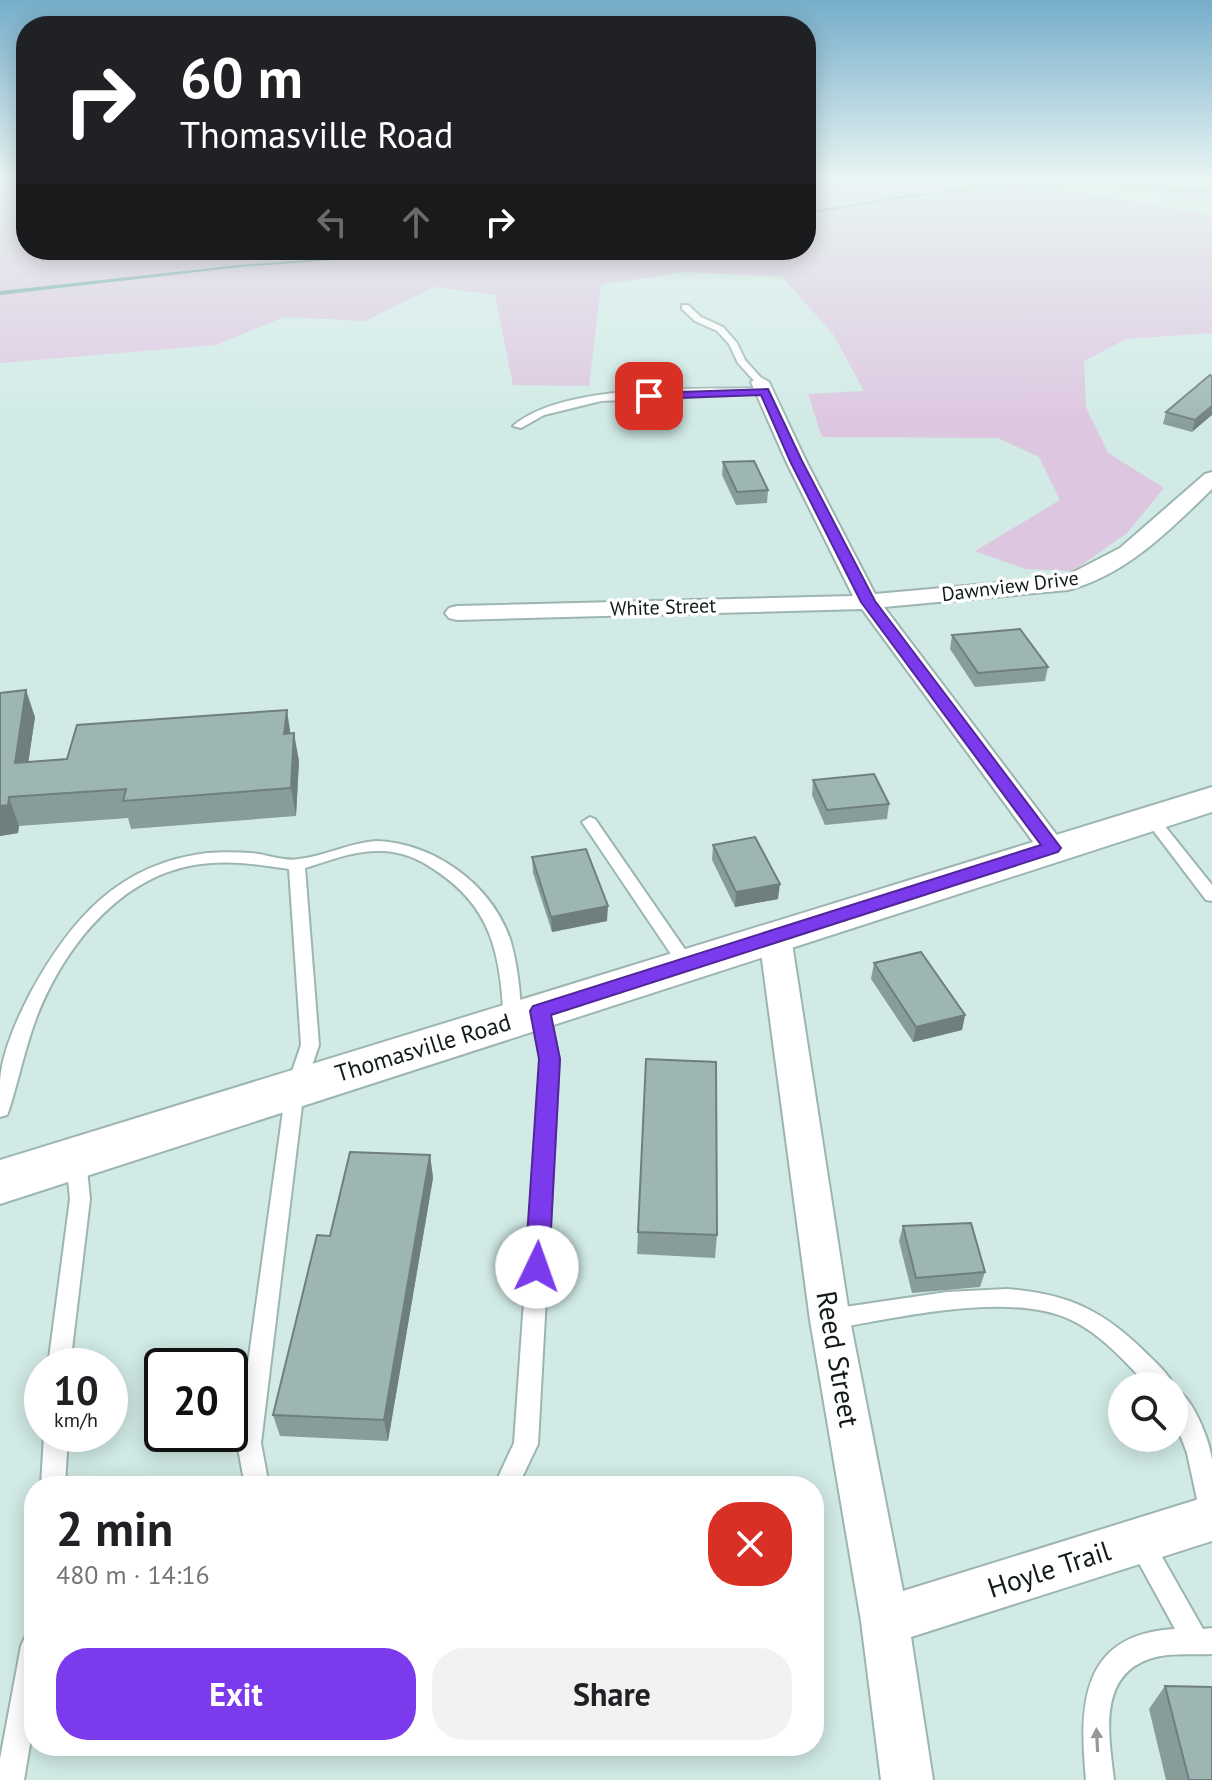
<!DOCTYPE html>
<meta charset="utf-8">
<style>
body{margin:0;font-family:"PT Sans",sans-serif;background:#f2f2f2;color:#202124;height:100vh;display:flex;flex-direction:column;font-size:30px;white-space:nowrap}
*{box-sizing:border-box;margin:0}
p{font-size:26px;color:#757577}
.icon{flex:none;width:44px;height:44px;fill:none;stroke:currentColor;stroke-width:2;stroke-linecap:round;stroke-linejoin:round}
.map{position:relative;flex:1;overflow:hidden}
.sheet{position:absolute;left:24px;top:1476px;width:800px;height:280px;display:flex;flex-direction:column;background:#fff;border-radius:32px;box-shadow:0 4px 20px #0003}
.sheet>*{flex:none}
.guide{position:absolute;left:16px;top:16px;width:800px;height:244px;border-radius:32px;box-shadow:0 4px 20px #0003;background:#202124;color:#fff;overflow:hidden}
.buttons{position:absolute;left:1108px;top:1372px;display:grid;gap:16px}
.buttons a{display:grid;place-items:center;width:80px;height:80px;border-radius:50%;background:#fff;box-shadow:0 4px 20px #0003;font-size:40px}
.speed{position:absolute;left:24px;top:1348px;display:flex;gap:16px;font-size:40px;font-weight:700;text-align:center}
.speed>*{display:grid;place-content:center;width:104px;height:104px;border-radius:50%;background:#fff;box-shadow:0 4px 20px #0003;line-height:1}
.speed small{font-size:20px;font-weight:400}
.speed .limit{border:4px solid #111;border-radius:12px;background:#fff;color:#111}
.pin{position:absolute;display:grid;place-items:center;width:68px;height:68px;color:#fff;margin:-34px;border-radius:16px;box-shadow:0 4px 12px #0006}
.me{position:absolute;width:88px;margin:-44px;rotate:3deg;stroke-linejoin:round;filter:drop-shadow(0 0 6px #0008)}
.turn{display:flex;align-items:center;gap:28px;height:168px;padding:0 32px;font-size:36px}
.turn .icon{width:104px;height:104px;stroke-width:2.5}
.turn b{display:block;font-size:56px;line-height:68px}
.lanes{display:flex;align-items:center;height:76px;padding:0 32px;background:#0003;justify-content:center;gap:40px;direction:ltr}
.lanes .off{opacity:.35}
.round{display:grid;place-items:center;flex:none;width:84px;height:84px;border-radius:32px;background:#f2f2f2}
.overview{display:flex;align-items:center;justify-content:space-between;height:136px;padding:0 32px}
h1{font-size:48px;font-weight:700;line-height:60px}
.cta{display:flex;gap:16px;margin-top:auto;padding:16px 32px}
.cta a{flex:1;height:92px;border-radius:32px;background:#7c3aed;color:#fff;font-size:32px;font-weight:700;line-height:92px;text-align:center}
.cta a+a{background:#f2f2f2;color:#202124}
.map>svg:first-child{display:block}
.green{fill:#ddc6e0}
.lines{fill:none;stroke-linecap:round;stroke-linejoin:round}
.stream{fill:#6aa39e;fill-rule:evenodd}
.service-casing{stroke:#9db5b2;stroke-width:4}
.minor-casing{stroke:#9db5b2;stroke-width:4}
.primary-casing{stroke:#9db5b2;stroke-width:4}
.service{fill:#fff;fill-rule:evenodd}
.minor{fill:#fff;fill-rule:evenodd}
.primary{fill:#fff;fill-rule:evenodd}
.wall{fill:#889d9a}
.shaded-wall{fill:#6f7f7d}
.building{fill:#9eb6b3;stroke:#6f7f7d;stroke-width:2}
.oneway{fill:#949898}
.route{fill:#7c3aed;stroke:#51269a;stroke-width:2}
.labels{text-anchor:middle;stroke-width:7;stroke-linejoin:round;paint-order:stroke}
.far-street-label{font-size:20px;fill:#121b1a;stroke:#fff}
.street-label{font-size:24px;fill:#121b1a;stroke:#fff}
.near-street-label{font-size:28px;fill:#121b1a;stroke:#fff}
</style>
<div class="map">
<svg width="1212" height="1780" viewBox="0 0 1212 1780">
<rect width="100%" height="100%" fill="#d1eae6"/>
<!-- green -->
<path class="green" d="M0,180H26V250H806V180H1004L1212,215V333L1126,339L1084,361L1086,407L1108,453L1164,488L1127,533L1073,571L1025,569L975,551L1060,500L1039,457L998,438L822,437L808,394L864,391L833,334L782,277L682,272L601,285L589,386L513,385L495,295L434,287L365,321L284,317L216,345L0,363Z
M1078,180H1212V202Z"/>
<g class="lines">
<!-- stream -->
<path class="stream" d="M1016,184L1212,190V192L1016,186L909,197L806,214V212L909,195Z
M445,250H467L240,267L0,295V291L240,265Z"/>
<defs>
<path id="service" d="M682,305H688L701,317L723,327L737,343L745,360L763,380V384H757L738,363L729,344L717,331L695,321L682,309Z
M765,388L770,391L768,393L601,401L544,415L521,428L513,426C565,382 698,390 765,388Z
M1151,813L1156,815L1212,885V901L1206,900L1146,821L1143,818L1146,815Z
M590,817L595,819L693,961L695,965L693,969H681L582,822Z
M376,841C434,843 491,884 510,939C518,965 520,993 522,1020L519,1025H507L504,1020C500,955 493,908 435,870C418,858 398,850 377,851C352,851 329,861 305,868L319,1045L304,1089L261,1443L269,1486H245L237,1443L286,1089L301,1045L289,869C263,865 237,861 211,863C126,868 66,943 37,1016C25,1047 19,1079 9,1110L7,1115L0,1117C0,1105 0,1093 0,1081C2,1052 17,1019 30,994C70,920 119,863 208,853C221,852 237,852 251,853C266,854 284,862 299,859C325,856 349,843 376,841Z
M540,1005L546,1007L549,1011L559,1059L538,1444L518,1486H494L514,1443L541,1059L531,1011L534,1007Z
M76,1151L83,1153L86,1159L90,1199L70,1366H48L70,1199L66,1159L69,1153Z
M1007,1289C1068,1294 1103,1310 1146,1353C1156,1363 1168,1373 1174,1386V1387L1148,1386C1125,1361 1100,1333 1069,1319C1007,1291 896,1318 831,1329L823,1326L820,1319L823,1312L831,1309L947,1292Z
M1174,1388C1192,1395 1210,1441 1212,1460C1212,1481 1212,1504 1212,1525L1203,1522L1200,1513L1187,1453L1174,1419Z
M44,1434H68L65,1486H41Z
M1140,1531L1149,1534L1203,1629L1212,1628V1654C1192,1655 1168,1652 1149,1659C1097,1677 1109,1737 1114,1780H1086C1079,1706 1080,1634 1175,1629L1128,1543L1131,1534Z
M34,1633V1721L24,1780H0V1759L21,1646L25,1637Z"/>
<path id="minor" d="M760,377L769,382L806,461L875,594L1064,577L1120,548L1205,474L1212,472V489C1170,530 1126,575 1068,590L884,607L1062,842L1066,848L1062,854L1052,857L1042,854L862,609L457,620L449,618L445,613L449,608L457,606L853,596L786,461L751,382Z
M775,926L786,929L791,937L850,1320L903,1591L1212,1495V1541L911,1637L933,1780H881L861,1621L810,1320L759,937L764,929Z"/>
<path id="primary" d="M1212,787V812L0,1204V1160Z"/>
</defs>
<!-- service casing -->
<use href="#service" class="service-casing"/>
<!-- minor casing -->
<use href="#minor" class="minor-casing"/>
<!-- primary casing -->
<use href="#primary" class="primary-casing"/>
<!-- service -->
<use href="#service" class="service"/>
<!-- minor -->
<use href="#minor" class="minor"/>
<!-- primary -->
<use href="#primary" class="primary"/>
</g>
<!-- wall -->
<path class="wall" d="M1210,375L1192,432L1163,424L1166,412Z
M723,462L768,490L767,503L736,505L722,475Z
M952,635L1048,667L1045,681L975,687L950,649Z
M0,693L35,717L28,762L67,759L291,733L299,761L296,816L131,829L128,818L19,826L18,833L0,836Z
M813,780L889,804L887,819L825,825L812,795Z
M713,845L778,899L735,907L712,860Z
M532,857L607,921L552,932L533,873Z
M874,963L965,1015L962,1030L913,1042L871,979Z
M430,1155L433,1178L388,1441L280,1436L273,1415L330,1236Z
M903,1226L985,1272L980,1287L912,1293L899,1241Z
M638,1232L717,1235L715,1258L637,1254Z
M1165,1686L1212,1780H1166L1149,1709Z"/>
<!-- shaded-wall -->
<path class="shaded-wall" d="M1212,406V415L1192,432L1195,420Z
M26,690L35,717L24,792L15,763Z
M287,710L291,737L284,734Z
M294,733L299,761L296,816L291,788Z
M9,797L19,826L18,833L0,836V806Z
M780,884L778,899L735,907L736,892Z
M608,906L607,921L552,932L551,917Z
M965,1015L962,1030L913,1042L916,1027Z
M430,1155L433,1178L388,1441L384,1420Z"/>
<!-- building -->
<path class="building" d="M1210,375L1212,376V406L1195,420L1166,412Z
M754,461L768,490L737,492L723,462Z
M1020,629L1048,667L978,673L952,635Z
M26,690L15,763L67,759L77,725L287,710L284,734L294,733L291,788L123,801L126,789L9,797L8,805L0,806V693Z
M874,774L889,804L827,810L813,780Z
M755,837L780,884L736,892L713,845Z
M586,849L608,906L551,917L532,857Z
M921,952L965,1015L916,1027L874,963Z
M646,1059L716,1062L717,1235L638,1232Z
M350,1152L430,1155L384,1420L273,1415L317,1235L330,1236Z
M971,1223L985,1272L916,1278L903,1226Z
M1165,1686L1212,1687V1780H1189Z"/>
<!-- one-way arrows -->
<defs><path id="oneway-solid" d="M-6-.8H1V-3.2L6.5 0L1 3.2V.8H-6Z" transform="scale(2)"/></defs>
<use class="oneway" href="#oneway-solid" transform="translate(1097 1740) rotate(-93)"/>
<!-- sky -->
<linearGradient id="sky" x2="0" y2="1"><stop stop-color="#75adca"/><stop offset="0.42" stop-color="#eaf6f4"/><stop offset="1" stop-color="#eaf6f4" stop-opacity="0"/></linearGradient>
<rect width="1212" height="429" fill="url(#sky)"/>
<!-- route -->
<path class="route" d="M768,389L802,461L875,601L1061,848L1058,852L551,1015L560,1059L549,1267L545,1274L537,1277L528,1274L525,1267L539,1059L530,1011L533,1006L1041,845L861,602L790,461L761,395L649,399L643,396L649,393Z"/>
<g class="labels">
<!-- far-street labels -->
<g class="far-street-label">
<text transform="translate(1010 586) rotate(-7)" y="7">Dawnview Drive</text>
<text transform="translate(663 607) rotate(-2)" y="7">White Street</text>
</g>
<!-- street labels -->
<g class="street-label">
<text transform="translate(423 1048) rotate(-17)" y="8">Thomasville Road</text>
</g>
<!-- near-street labels -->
<g class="near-street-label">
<text transform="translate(838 1359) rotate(80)" y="10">Reed Street</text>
<text transform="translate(1049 1569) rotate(-18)" y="10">Hoyle Trail</text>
</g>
</g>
</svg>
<div class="buttons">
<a><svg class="icon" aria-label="search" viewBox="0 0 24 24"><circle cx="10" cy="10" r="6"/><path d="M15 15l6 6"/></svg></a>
</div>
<div class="speed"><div>10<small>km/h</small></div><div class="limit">20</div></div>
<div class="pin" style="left:649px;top:396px;background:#d93025"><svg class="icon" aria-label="arrive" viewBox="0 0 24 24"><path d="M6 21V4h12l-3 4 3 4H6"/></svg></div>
<svg class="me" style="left:537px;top:1267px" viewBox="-20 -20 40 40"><circle r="19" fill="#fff"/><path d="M0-13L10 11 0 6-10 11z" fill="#7c3aed"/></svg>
<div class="guide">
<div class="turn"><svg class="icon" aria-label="right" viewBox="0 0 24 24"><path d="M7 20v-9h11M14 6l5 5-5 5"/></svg><div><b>60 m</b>Thomasville Road</div></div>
<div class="lanes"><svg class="icon off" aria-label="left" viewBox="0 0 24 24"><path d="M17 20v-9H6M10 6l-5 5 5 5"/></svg><svg class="icon off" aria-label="ahead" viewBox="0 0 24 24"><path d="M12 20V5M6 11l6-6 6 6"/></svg><svg class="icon" aria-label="right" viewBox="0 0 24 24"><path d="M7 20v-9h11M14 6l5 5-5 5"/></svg></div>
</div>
<section class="sheet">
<div class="overview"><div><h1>2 min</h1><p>480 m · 14:16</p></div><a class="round" style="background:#d93025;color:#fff"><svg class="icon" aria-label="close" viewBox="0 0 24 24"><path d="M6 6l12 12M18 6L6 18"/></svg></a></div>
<div class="cta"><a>Exit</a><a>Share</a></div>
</section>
</div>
